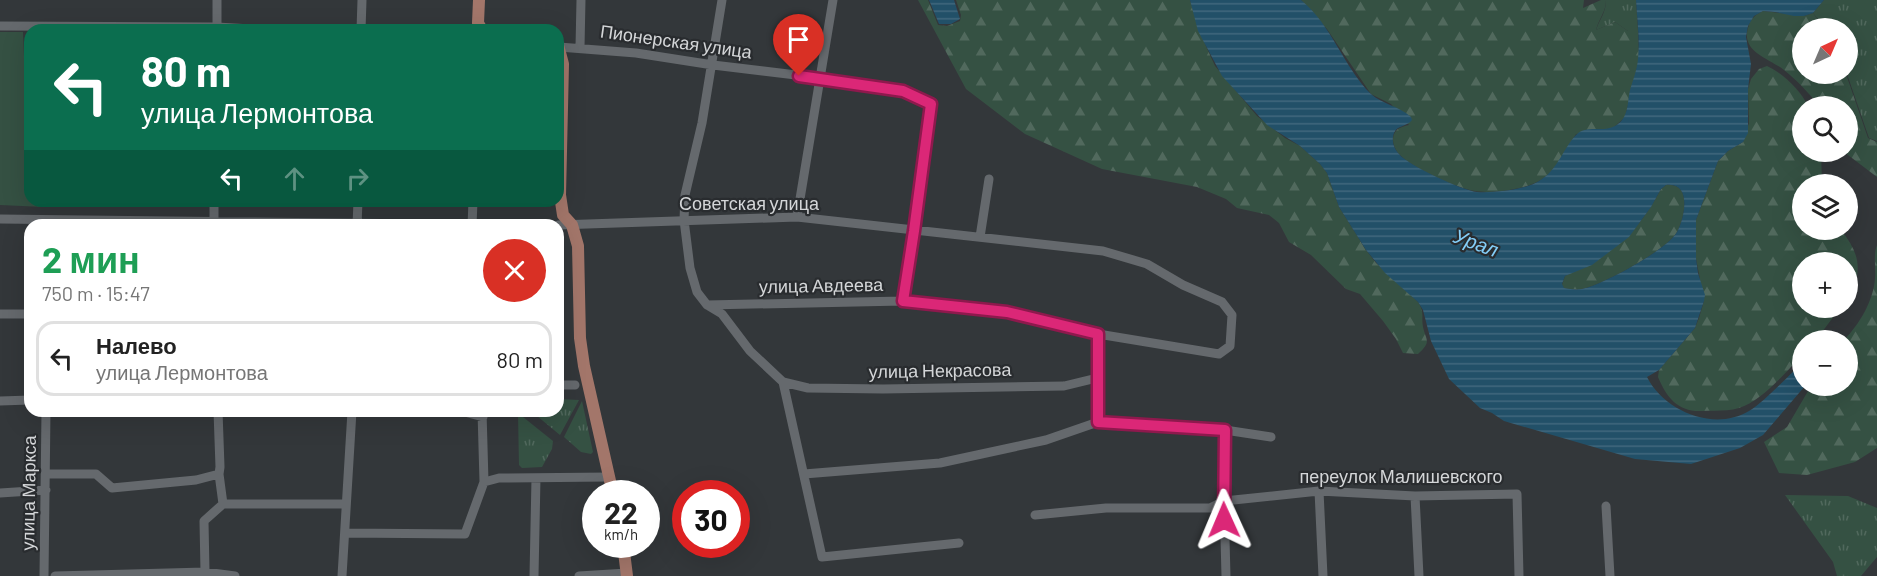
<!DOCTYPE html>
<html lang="ru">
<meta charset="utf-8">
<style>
body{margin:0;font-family:Barlow,sans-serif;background:#f2f2f2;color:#222;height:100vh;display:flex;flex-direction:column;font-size:22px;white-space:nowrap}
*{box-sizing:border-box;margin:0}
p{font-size:20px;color:#767676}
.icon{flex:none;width:33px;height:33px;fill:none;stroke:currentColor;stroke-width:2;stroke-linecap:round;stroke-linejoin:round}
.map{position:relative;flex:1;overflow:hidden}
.side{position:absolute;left:24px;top:219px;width:540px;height:198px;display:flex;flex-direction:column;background:#fff;border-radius:18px;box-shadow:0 6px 24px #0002}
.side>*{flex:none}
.hud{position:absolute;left:24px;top:24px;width:540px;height:183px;border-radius:18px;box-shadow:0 6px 24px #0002;background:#0b6e4f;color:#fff;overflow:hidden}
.needle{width:39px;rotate:44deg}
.controls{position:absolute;left:1792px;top:18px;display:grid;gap:12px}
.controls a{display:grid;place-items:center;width:66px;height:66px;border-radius:50%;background:#fff;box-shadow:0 6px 24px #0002;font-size:30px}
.speed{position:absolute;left:582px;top:480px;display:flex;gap:12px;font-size:30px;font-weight:700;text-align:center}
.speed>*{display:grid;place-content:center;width:78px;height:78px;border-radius:50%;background:#fff;box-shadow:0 6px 24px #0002;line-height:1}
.speed small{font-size:15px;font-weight:400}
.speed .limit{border:9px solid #d22;background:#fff;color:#111}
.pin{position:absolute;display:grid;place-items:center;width:51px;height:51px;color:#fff;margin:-62px -26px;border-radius:50% 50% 50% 0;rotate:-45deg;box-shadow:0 0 6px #0007}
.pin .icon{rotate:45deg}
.me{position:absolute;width:66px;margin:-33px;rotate:359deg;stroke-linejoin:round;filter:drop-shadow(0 0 4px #0008)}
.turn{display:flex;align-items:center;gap:21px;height:126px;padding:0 18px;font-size:27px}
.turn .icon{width:78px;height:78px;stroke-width:2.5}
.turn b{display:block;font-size:42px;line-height:51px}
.lanes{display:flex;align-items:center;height:57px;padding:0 18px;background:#0003;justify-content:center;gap:30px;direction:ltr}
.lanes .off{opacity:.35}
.round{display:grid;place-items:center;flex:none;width:63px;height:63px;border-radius:32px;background:#f2f2f2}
.overview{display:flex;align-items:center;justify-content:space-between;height:102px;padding:0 18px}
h1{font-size:36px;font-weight:700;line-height:45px;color:#1e9e55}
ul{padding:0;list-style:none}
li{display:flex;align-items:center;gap:18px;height:75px;margin:0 12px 9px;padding:0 6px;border:3px solid #e0e0e0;border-radius:18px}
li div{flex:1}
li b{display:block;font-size:22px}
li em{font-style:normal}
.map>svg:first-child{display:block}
.grass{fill:url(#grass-tufts)}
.forest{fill:url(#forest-firs)}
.park{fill:#355143}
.water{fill:url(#water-rules);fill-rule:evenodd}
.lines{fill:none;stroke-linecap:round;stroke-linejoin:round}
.minor{stroke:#65696d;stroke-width:9}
.major{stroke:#a3766a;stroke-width:12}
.route-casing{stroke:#8e194d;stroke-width:15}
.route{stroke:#db2777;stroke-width:10}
.labels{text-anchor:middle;stroke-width:4.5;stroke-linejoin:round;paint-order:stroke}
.street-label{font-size:18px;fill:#d4d6d8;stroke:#292c2f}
.water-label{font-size:20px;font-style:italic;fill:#84cef8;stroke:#292c2f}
</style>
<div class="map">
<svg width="1877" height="576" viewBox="0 0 1877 576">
<defs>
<pattern id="grass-tufts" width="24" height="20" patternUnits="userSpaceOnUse" patternTransform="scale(1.5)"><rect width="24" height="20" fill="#355143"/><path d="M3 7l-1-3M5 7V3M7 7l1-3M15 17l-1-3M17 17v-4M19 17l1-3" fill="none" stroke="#51695d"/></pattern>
<pattern id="forest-firs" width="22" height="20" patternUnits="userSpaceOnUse" patternTransform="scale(1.5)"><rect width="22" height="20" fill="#355143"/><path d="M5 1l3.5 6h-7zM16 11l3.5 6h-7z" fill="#51695d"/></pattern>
<pattern id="water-rules" width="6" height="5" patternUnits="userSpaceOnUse" patternTransform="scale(1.5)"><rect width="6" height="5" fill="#225068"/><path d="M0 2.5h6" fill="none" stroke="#41687d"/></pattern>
</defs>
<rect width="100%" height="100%" fill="#33373a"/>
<!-- grass -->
<path class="grass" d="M1606,0H1636L1638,31H1628L1615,22L1596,30C1600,18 1606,13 1606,0Z
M1824,0H1877V141L1869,138L1847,74L1848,28H1825L1813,13Z
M558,399L579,400L560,435L531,411H558Z
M582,401L593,452L591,454L581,452L564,437Z
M518,413L553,441L552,449L542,467L522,468L519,465Z
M1785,495L1848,496L1877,508V557L1861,576H1837L1833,562Z"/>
<!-- forest -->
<path class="forest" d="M918,0H928L938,25L947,26L960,21L961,15L956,0H1190L1205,44L1215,66L1257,116L1285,138L1300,146L1320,164L1327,173L1339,207L1366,250L1376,263L1418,302C1425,313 1421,316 1423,327C1426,341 1432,341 1418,354L1403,353L1396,339L1383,321L1360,294L1346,289L1311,255L1289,242L1279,223L1269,215L1237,208L1226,199L1197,187L1102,169L1025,134L966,89Z
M1301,0H1584L1583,8L1601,0H1606C1606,12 1599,18 1596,30L1615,22L1628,31H1638L1639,58L1636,72L1625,117L1613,128L1576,134C1565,151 1557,171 1539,181C1525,189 1492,194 1475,191C1459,189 1411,167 1400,155C1396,151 1393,145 1393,139C1394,129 1400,127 1409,125L1391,104L1371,94L1327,29Z
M1763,11L1804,16L1813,13L1824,28H1803V74H1846L1868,138L1877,142V177L1844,152H1848V106H1820C1809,94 1797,80 1784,70C1769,58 1741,52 1748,28C1750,19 1755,15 1763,11Z
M1767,66C1784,74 1800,90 1808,106H1803V152H1821L1822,184H1803V230H1841C1858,251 1865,271 1848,296V262H1803V308H1840L1816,340H1803V354C1787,371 1762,401 1739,408C1727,412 1715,410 1702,411C1678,412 1667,398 1658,377L1659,370L1695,328L1699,318L1704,301L1696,258V220L1718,161L1728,151L1743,142L1749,123L1748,89L1751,79L1759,69Z
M1666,185C1692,182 1685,217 1677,232C1667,250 1602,285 1582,289C1576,290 1570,289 1564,288L1562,285L1565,276C1613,250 1635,238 1661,189Z
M1877,245V448L1855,462L1807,475L1779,473L1764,442L1787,427L1811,386H1848V340H1844C1859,325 1874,300 1875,278C1876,267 1873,255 1877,245Z"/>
<!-- park -->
<path class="park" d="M0,32H23L30,201H43V207L0,205Z"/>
<!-- water -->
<path class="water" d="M929,0H954L960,19L951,24H939Z
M1190,0H1301C1332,25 1344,68 1371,94C1382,104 1399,106 1411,117L1412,120C1407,127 1397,125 1394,133C1391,140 1394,149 1399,154C1409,166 1462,190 1477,192C1494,193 1525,190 1539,181C1558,170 1562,150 1576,135C1586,124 1603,133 1615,126C1629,118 1627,104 1630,90C1633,80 1637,70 1638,59C1640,40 1637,19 1636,0H1824L1813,13L1804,16H1794L1775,12L1763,11L1754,16L1748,26L1746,37L1751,64L1748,89V133L1743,142L1728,151L1718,161L1696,220V258L1698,273L1705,295L1704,301L1695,328L1659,370L1647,377C1664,411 1714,432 1749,411C1763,403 1782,382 1794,371L1803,376V386H1805L1763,435L1740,448L1691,464L1635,459L1504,421L1492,413L1480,408L1449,379L1431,341L1423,310L1418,302L1385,273L1366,250L1339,207L1327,173L1320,164L1300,146L1267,125L1222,76L1198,31ZM1666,185C1692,182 1685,217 1677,232C1667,250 1602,285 1582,289C1575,290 1570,289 1564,288L1562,284L1565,276L1592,265L1629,237L1651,207L1661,189Z"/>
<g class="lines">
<!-- minor -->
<path class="minor" d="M722,0L702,123L685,195L684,220L690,268L697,292L707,305L722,314L750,351L783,382L822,557L959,543
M0,26L217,27L267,30
M217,30V0
M361,30L362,0
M559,47L636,53L713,65L821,78L903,91L931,104L914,231L903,301
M580,47L581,0
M797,217L833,0
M0,219L512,225
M214,225V201
M357,225L358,201
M472,225L473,201
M558,225L797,217L1103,251L1147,264L1183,285L1222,302L1232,315L1230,346L1219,354L1098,334L1007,312L903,301L707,305
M980,237L989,179
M0,314H30
M1098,334V422
M783,382L808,388L883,389L1064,386L1097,378
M558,385H575
M0,401L30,400
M461,411L483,417
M1225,430L1224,501L1226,576
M46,474H96L112,488L196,480L219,474
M804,474L940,463L1046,440L1098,422L1225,430L1271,437
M484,482L499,478L609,477
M1319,491L1323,576
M0,493L46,490
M1415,496L1419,576
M223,504H346
M1606,506L1610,576
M1035,515L1106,508H1210L1224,501L1319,491L1415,496L1517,494L1519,576
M345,533L465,534L484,482L482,411
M205,572L204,521L223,504L219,474L220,467L218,411
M44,576L46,411
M55,576L205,572L235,576
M342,576L352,411
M534,576L536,478
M579,576L627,573"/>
<!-- major -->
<path class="major" d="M479,0L478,23L482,30
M558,45L563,64L560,195L563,215L572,225L578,246L580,338L584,366L613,494
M623,544L627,576"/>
</g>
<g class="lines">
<defs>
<path id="route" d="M799,76L903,91L931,104L914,231L903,301L1007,312L1098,334V422L1225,430L1224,520"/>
</defs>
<!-- route casing -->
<use href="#route" class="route-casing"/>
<!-- route -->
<use href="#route" class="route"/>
</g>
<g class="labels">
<!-- street labels -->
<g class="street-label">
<text transform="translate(676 42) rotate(8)" y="6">Пионерская улица</text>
<text x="749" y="210">Советская улица</text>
<text transform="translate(821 286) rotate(-1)" y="6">улица Авдеева</text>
<text transform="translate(940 371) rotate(-1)" y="6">улица Некрасова</text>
<text x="1401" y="483">переулок Малишевского</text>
<text transform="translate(29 493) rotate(-89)" y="6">улица Маркса</text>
</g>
<!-- water labels -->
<g class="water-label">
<text transform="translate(1476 243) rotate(20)" y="7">Урал</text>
</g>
</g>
</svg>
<div class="controls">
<a><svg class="needle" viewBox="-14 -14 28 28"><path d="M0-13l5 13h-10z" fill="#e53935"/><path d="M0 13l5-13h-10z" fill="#767676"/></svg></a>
<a><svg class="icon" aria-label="search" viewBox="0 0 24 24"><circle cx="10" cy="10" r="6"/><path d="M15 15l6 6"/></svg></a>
<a><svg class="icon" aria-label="layers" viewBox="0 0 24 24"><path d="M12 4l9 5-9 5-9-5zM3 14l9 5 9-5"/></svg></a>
<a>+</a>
<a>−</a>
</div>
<div class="speed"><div>22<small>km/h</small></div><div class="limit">30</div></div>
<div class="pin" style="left:799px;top:76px;background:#d93025"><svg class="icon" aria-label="arrive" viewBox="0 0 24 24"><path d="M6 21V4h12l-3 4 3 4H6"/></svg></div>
<svg class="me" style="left:1224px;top:520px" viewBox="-20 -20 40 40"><path d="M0-17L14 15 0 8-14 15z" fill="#db2777" stroke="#fff" stroke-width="4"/></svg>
<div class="hud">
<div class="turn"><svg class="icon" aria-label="left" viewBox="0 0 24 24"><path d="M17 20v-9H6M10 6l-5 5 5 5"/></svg><div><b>80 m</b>улица Лермонтова</div></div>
<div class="lanes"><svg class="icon" aria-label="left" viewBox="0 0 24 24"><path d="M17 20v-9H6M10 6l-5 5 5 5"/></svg><svg class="icon off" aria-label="ahead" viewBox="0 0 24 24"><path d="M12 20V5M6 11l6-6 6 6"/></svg><svg class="icon off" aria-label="right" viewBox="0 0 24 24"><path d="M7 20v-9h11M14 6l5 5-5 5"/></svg></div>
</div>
<section class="side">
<div class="overview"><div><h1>2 мин</h1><p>750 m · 15:47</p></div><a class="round" style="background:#d93025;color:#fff"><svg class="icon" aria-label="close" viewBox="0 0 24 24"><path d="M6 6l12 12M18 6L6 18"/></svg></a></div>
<ul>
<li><svg class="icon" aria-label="left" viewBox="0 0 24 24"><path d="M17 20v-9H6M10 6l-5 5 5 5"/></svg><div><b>Налево</b><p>улица Лермонтова</p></div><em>80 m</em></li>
</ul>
</section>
</div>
